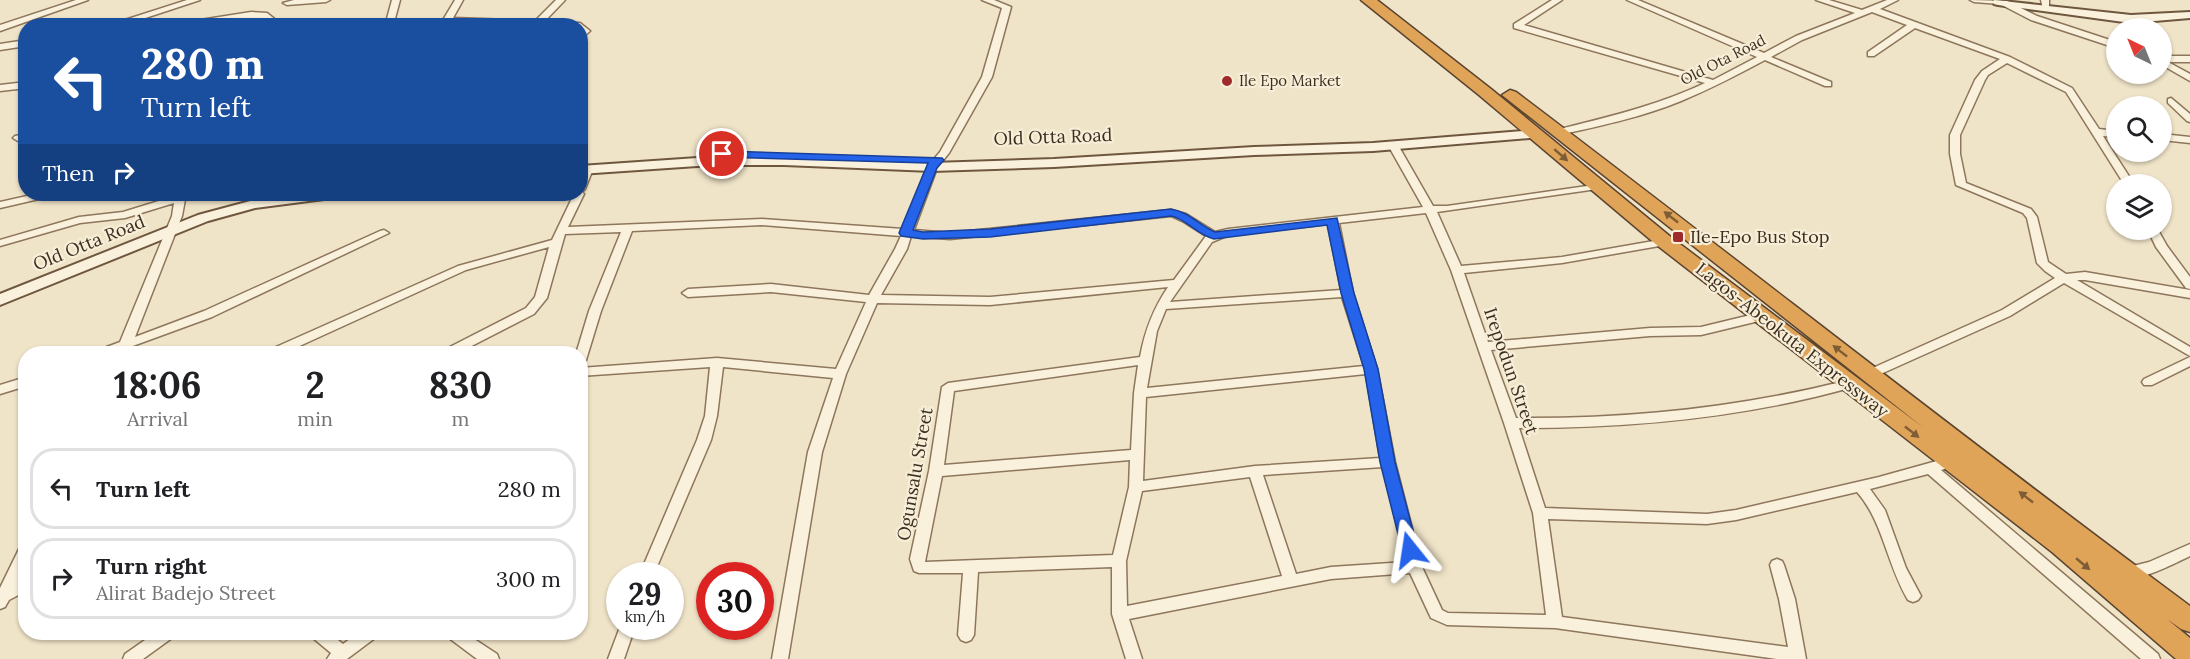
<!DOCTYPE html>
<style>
body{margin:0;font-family:Lora,serif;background:#f6f6f6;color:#202124;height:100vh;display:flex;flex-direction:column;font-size:22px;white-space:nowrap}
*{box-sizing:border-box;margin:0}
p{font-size:20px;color:#757577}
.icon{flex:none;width:33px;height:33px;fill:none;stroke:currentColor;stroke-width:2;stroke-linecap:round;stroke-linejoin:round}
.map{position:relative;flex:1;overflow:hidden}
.side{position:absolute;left:18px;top:346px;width:570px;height:294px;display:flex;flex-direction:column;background:#fff;border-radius:24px;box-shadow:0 2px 4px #0004}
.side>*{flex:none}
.top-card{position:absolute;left:18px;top:18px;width:570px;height:183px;border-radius:24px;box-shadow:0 2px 4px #0004;background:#1a4fa0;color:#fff;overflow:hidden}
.needle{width:39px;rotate:317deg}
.tools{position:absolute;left:2106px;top:18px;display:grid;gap:12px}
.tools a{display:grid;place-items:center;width:66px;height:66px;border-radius:50%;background:#fff;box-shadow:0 2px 4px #0004;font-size:30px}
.speed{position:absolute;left:606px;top:562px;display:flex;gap:12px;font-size:30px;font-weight:700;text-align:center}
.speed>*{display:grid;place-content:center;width:78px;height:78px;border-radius:50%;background:#fff;box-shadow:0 2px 4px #0004;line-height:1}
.speed small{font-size:15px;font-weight:400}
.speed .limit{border:9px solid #d22;background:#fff;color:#111}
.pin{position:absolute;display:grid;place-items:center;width:51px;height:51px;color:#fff;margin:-26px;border:3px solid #fff;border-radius:50%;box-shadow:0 2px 6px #0007}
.me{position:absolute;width:66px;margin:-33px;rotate:345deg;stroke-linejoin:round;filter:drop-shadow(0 0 4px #0008)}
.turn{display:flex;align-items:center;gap:21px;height:126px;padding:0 24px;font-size:27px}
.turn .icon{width:78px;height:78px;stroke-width:2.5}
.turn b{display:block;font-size:42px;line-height:51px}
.then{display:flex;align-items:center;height:57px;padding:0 24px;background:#0003;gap:12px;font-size:22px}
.eta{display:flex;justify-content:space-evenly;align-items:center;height:102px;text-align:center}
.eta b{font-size:36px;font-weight:700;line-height:42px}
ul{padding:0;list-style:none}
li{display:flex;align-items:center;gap:18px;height:81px;margin:0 12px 9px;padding:0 12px;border:3px solid #e0e0e0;border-radius:24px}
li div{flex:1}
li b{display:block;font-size:22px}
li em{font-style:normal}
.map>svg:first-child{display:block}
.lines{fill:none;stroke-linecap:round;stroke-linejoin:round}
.street-casing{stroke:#8d765c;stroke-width:3}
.secondary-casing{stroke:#6f573f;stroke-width:4}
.highway-casing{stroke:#5b4430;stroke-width:3}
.street{fill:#faf1dc;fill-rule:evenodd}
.secondary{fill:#faf1dc;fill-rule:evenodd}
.highway{fill:#e0a458;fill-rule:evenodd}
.oneway{fill:#7e5d36}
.route{fill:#2563eb;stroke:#184099;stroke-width:1.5}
.poi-dot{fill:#9e2a2b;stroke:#f7eed8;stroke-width:2}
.labels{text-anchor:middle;stroke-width:4.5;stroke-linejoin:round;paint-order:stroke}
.far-street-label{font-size:15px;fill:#3d2e20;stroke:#f7eed8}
.far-poi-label{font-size:15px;fill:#3d2e20;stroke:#f7eed8;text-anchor:start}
.street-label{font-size:18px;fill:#3d2e20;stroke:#f7eed8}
.poi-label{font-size:18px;fill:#3d2e20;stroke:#f7eed8;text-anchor:start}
</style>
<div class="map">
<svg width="2190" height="659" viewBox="0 0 2190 659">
<rect width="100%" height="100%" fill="#f0e4c8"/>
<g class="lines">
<defs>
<path id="street" d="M76,0H88L0,31V25Z
M187,0H200L121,26H106Z
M294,0H330L326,2L287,5L283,3Z
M392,0H400L393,26H385Z
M455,0H463L453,18L535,21L556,0H565L544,22L580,23L590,31L580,40V26H512L444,22L443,20Z
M982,0H994L1011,7L992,77L949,153L937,168L914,230L950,233L1171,210L1186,214L1215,232L1228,229L1423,207L1388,145L1393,142L1398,145L1433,206H1447L1601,184L1602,186L1601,188L1597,189L1437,212L1461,266L1562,257L1665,239L1671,242L1665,245L1562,263L1464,273L1488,342L1650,328L1701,327L1763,312L1769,316L1767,319L1701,335L1650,336L1491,350L1516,418C1631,419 1738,408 1849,380L1855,384L1853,387C1744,418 1632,428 1519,428L1545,508L1707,514L1736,510L1879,477L1951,457L1956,458L1958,462L1956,466L1941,470L2158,654L2160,659H2141L1928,474L1870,489L1885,510L1906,568L1921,596L1918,600L1913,602L1908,600C1887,565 1883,521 1857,492L1736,520L1707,524L1548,519L1562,617L1788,647L1779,599L1770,565L1772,561L1777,559L1782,561L1784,565L1795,599L1806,659H1777L1555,628L1447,625L1431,618L1410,573L1331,579L1129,619L1142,659H1126L1112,614V567L978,572L974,635L971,640L966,642L961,640L958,635L963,573H919L914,571L910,559L929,471L942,387L948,383L1140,357C1145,330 1153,309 1168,287L990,305L877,303L846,374L822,452L788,659H772L808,452L833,378L723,367L717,416L711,440L653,576H639L697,440L705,416L710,367L580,376V368L717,358L836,369L866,302L771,292L688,297L682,293L688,289L771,284L869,295L895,249L901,236L762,225L632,231L601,311L586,360L580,364V354H576L589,311L621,232L565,234L547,298L534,314L456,354H440L442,351L526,308L535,297L549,247L466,270L282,354H265L267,351L458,266L552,240L574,194H580V175L584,167L588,166L593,169L585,189L582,192L584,194L568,227L762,219L903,229L927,167L940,152L982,77L1002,8ZM1426,213L1451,270L1504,423L1533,513L1546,615L1448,613L1442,610L1422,567L1395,462L1377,369L1353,293L1339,223ZM1171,216L1184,222L1206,236L1174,280L990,297L881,295L907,249L911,236L950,239ZM1328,224L1341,290L1170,302L1212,242L1229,235ZM1342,297L1364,366L1147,388L1157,331L1166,309ZM1138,365L1134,393L1131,450L944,465L954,391ZM1366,374L1380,458L1255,466L1143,481L1146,397ZM1130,460L1129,487L1113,555L925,562L942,476ZM1383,467L1406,562L1331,567L1296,574L1263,475ZM1250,477L1282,576L1127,606L1126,561L1142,491Z
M1552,0H1562L1524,25L1713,80L1757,57L1627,0H1638L1764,53L1796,36L1855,13L1816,0H1829L1862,10L1887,0H1898L1880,9L2010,57L2072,88L2099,129L2116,131V137L2103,136L2134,184H2124L2066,92L2007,63L1988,75L1985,80L1960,135V154L1966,183L2031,209L2037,217L2048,262L2066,274L2085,272L2190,290V298L2085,280H2077L2190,347V356L2064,283L2010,316L1874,377H1866L1864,374L1866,371L2002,310L2055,278L2045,271L2037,263L2027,218L2023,213L1956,185L1950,154V135L1975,80L1982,71L2000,59L1915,28L1874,56H1868V52L1907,25L1872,12L1802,40L1771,57L1831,82V86H1825L1765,60C1737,75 1710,89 1681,101C1642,117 1600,126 1559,135L1556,134V130C1608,117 1656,106 1705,83L1514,28V24Z
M1970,0L2007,1L2037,16L2116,42V48L2031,20L2000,4L1974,2Z
M2041,0H2049V10H2043Z
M251,12L267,13L277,21L273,24L262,18H251L190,26H162Z
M26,40V46L0,50V44Z
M2162,56H2190V62H2168L2190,74V81L2162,65Z
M26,82V88L0,91V85Z
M2171,98L2190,114V122L2187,121L2168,103V99Z
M26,134V140L18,141L13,138L15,136Z
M2162,134L2190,137V143L2162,140Z
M36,194H53L52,196L0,208V202Z
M176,194H186L182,216L135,337L204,311L380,231L384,230L389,233L212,317L130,347L128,351L112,354H94L96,351L120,342L172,216L174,203L125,218L80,223L0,246V240L79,217L123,212L175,196Z
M2148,230H2158L2167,246L2190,277V289L2186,288L2156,247Z
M2190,357V366L2152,385H2144L2142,382L2144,379Z
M26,377V386L0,394V385Z
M26,543V565L18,581L26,578V591L9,600L5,607L0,609V588L21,545Z
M2190,544V556C2173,564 2138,583 2121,577L2119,573L2121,569L2149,562Z
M620,627H635L624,659H608Z
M155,633H175L172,638L143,659H123L125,654Z
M310,633H329L343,644L358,633H378L375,638L347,659H327L331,653L313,638Z
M446,633H465L497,654L499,659H477L449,638Z"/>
<path id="secondary" d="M1994,0L2131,15L2190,12V18L2131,23L1998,5L1994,4Z
M1536,130L1543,134L1541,137L1373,151L1254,155L1054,167L932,171L784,165H712L580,174V166L712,157H784L932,163L1054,159L1254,147L1373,143Z
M302,194H339L332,198L255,208L208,221L0,305V294L198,215L254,200Z"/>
<path id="highway" d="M1361,0H1377L1491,89L1672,238L1924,428L1502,95L1510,90L1516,92C1741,262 1963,438 2190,606V632L2181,629L2167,619L2190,638V659H2176L2052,552L1658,246L1479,95Z"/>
</defs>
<!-- street casing -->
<use href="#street" class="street-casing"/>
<!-- secondary casing -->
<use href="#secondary" class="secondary-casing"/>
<!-- highway casing -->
<use href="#highway" class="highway-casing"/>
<!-- street -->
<use href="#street" class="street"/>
<!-- secondary -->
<use href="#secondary" class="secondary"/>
<!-- highway -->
<use href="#highway" class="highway"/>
</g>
<!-- one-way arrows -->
<defs><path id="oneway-solid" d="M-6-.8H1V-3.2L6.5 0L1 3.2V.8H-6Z" transform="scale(1.5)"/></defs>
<g class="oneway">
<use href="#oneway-solid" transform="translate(1561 155) rotate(41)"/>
<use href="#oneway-solid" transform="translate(1671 217) rotate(-142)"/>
<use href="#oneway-solid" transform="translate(1840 351) rotate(-142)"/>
<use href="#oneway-solid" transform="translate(1912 432) rotate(38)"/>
<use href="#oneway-solid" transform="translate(2026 497) rotate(-142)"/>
<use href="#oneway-solid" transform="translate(2083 564) rotate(40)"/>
</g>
<!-- route -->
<path class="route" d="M722,151L942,158L944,160L937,168L913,230L923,232L990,229L1171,209C1189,212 1199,225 1215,232L1337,218L1354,293L1378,369L1395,462L1418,550L1416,554L1410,556L1404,554L1402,550L1380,462L1364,369L1341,293L1327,225L1214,239C1197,235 1185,218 1171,216L990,237L923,239L901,236L899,233L928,163L718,157V152Z"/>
<!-- markers -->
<g class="poi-dot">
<circle cx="1227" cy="81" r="6"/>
<rect x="1672" y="231" width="12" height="12" rx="3"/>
</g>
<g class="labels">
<!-- far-street labels -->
<g class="far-street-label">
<text transform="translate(1723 60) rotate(-27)" y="5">Old Ota Road</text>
</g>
<!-- far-poi labels -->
<g class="far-poi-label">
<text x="1239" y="86">Ile Epo Market</text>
</g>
<!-- street labels -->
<g class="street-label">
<text transform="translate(1053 137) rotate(-2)" y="6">Old Otta Road</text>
<text transform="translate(89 243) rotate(-22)" y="6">Old Otta Road</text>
<text transform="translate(1792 340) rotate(38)" y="6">Lagos-Abeokuta Expressway</text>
<text transform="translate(1511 371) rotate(71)" y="6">Irepodun Street</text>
<text transform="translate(915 474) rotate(-80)" y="6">Ogunsalu Street</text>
</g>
<!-- poi labels -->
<g class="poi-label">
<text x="1690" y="243">Ile-Epo Bus Stop</text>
</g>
</g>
</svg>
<div class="tools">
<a><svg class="needle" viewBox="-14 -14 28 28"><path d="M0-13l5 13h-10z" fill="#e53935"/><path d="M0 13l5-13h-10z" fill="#757577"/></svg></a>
<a><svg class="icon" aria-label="search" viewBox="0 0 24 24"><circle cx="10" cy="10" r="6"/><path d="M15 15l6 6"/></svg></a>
<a><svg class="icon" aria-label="layers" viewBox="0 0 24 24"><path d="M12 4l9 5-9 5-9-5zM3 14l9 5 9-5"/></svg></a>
</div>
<div class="speed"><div>29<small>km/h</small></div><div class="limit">30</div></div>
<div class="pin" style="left:722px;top:154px;background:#d93025"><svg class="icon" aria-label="arrive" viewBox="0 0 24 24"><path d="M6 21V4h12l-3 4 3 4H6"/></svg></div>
<svg class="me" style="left:1410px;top:550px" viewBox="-20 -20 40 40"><path d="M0-17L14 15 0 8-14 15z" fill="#2563eb" stroke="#fff" stroke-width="4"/></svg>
<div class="top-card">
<div class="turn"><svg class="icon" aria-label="left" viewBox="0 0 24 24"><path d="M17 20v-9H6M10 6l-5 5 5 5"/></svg><div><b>280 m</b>Turn left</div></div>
<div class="then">Then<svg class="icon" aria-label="right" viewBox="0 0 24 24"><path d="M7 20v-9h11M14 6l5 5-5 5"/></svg></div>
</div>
<section class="side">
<div class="eta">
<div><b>18:06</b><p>Arrival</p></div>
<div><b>2</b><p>min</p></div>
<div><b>830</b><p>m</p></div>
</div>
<ul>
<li><svg class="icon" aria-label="left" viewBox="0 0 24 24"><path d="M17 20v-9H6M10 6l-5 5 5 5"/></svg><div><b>Turn left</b></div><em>280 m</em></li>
<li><svg class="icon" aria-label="right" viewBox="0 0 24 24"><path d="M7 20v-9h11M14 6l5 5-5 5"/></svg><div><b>Turn right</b><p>Alirat Badejo Street</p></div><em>300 m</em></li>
</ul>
</section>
</div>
